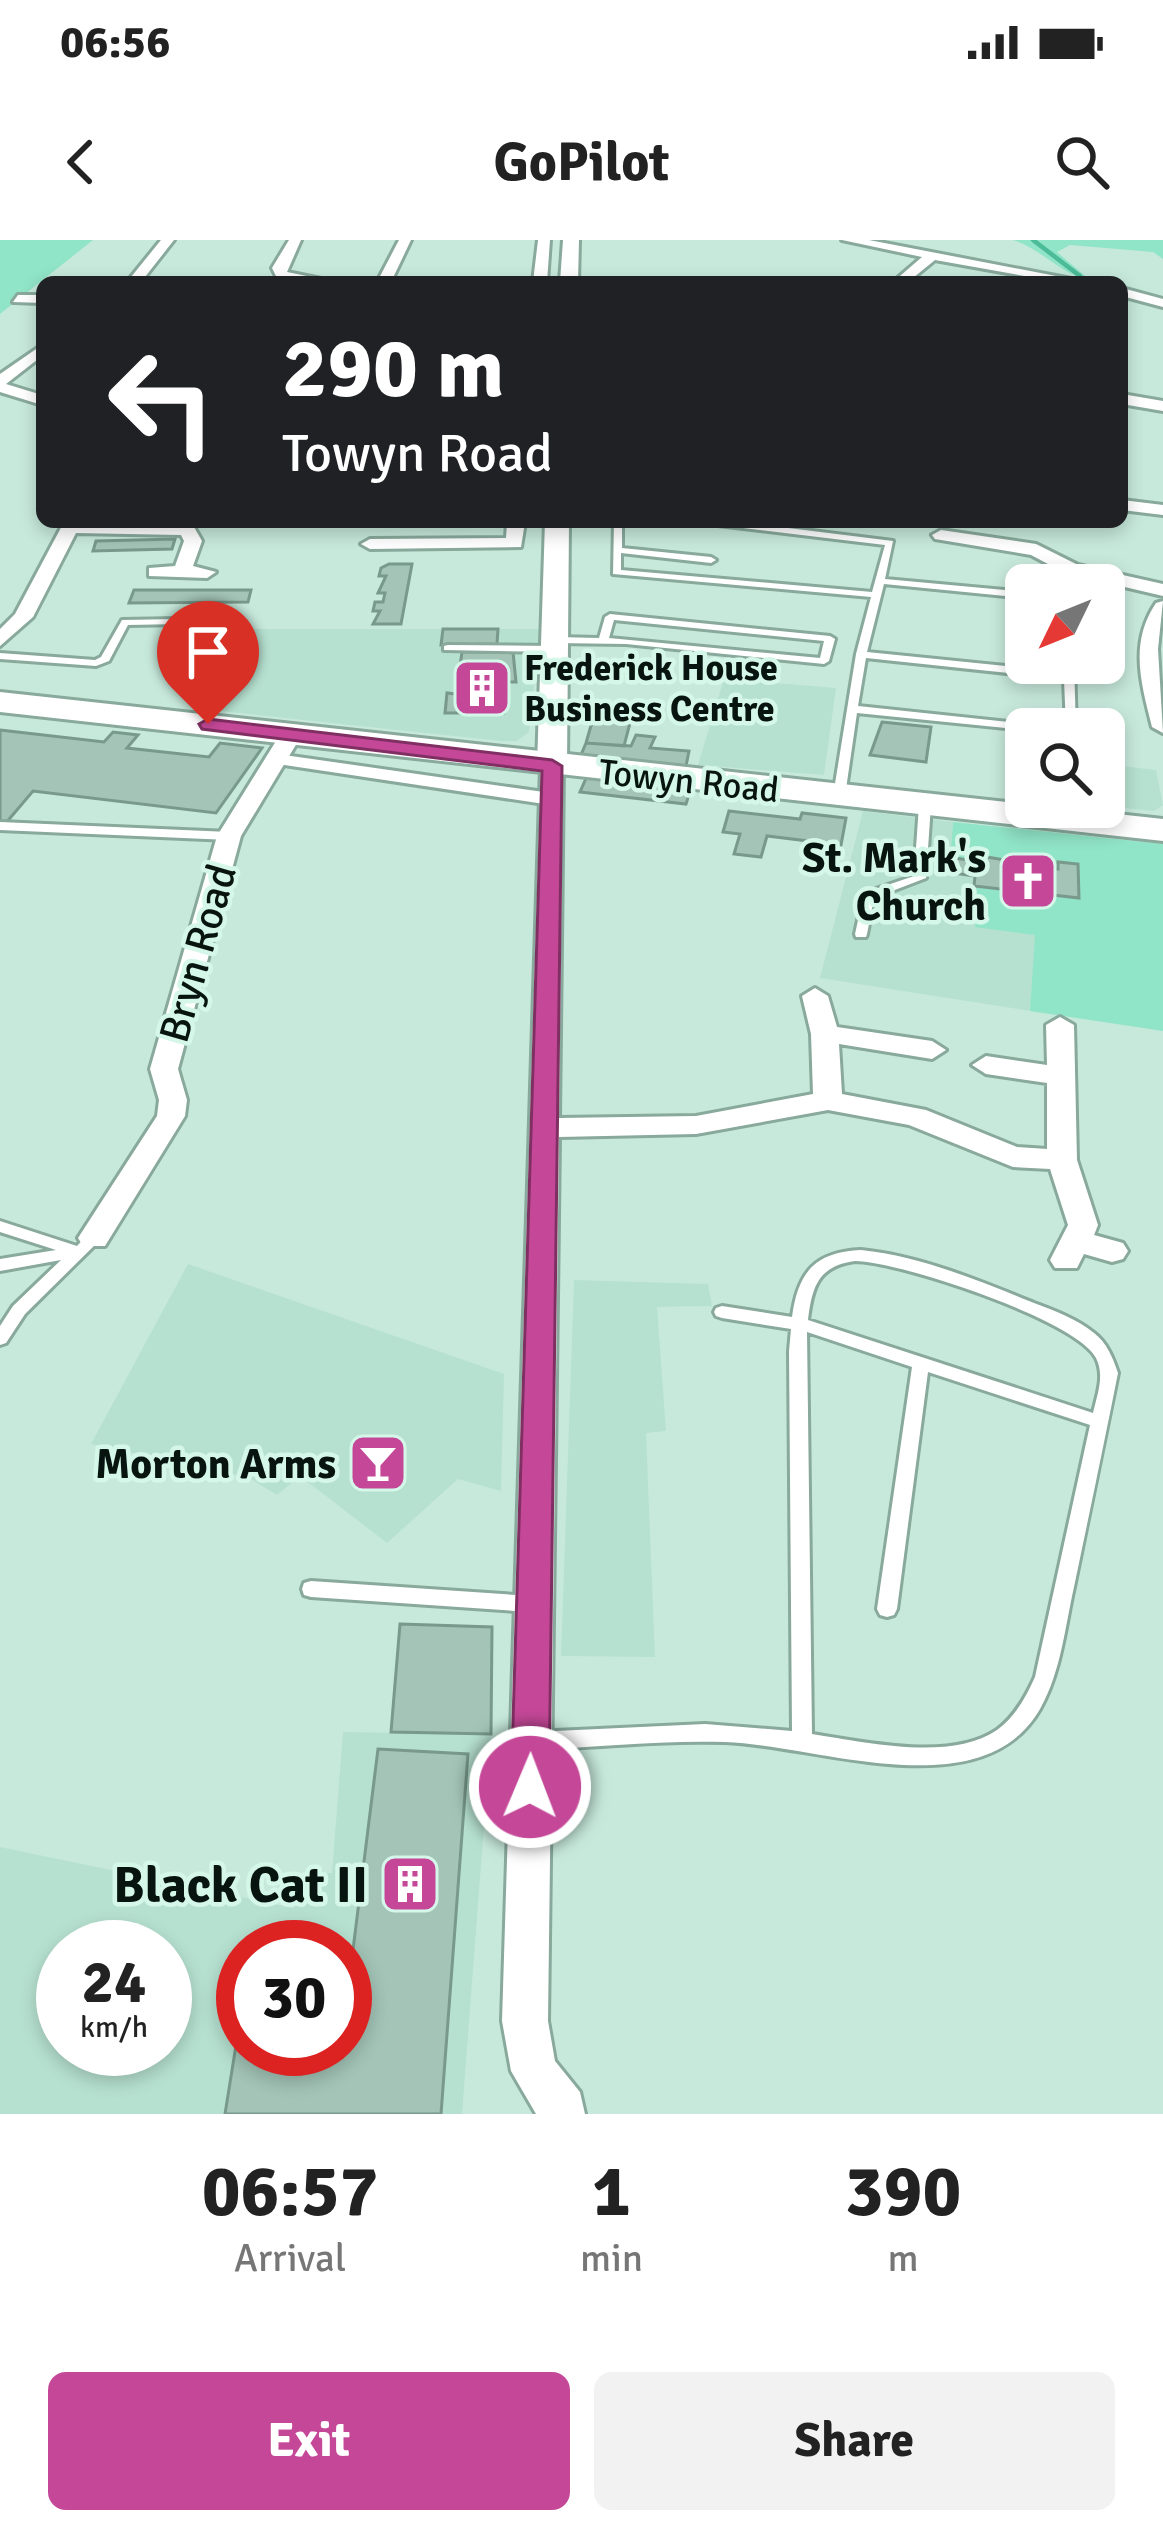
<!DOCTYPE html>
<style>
body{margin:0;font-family:Signika,sans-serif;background:#f2f2f2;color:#222;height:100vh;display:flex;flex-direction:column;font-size:45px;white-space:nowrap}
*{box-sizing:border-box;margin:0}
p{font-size:39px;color:#767676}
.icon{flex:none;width:66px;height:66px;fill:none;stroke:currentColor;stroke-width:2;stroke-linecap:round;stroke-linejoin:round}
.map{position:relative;height:1874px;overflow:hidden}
.panel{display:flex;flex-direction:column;background:#fff;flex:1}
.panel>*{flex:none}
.top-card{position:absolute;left:36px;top:36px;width:1092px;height:252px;border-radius:18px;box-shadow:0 6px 18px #0003;background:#202124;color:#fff;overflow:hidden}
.needle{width:78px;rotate:227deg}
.buttons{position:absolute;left:1005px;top:324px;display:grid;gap:24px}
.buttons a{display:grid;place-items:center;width:120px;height:120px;border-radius:18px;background:#fff;box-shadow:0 6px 18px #0003;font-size:60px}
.speed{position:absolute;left:36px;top:1680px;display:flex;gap:24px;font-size:60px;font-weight:700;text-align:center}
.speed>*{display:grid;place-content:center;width:156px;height:156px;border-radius:50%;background:#fff;box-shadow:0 6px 18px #0003;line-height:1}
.speed small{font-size:30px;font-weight:400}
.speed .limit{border:18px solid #d22;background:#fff;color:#111}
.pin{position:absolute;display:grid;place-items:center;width:102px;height:102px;color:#fff;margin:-123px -51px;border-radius:50% 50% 50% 0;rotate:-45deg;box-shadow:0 0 12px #0007}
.pin .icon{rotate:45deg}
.me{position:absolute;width:132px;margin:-66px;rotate:1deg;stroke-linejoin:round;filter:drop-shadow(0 0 9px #0008)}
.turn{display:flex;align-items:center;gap:42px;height:252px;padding:0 48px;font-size:54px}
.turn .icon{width:156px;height:156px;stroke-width:2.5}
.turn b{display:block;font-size:84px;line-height:102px}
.eta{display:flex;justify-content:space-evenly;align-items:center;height:204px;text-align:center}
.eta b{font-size:72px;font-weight:700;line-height:84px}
.button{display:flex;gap:24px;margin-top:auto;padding:24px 48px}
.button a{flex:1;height:138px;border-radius:18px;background:#c54898;color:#fff;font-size:48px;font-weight:700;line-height:138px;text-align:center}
.button a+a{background:#f2f2f2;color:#222}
.status{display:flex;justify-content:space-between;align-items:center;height:84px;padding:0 60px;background:#fff;direction:ltr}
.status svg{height:33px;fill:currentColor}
header{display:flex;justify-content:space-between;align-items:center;height:156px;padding:0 48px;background:#fff;font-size:54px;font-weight:700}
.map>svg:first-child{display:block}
.built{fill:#b6e1d0;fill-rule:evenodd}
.green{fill:#90e4c7}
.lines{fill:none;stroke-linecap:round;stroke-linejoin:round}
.stream{stroke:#4bbb98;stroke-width:4.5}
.building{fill:#a3c4b7;stroke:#78998c;stroke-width:3}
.service-casing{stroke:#88a99c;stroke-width:6}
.pedestrian-casing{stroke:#88a99c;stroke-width:6}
.minor-casing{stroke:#88a99c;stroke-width:6}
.tertiary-casing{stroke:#88a99c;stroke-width:6}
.primary-casing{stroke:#88a99c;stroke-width:6}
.service{fill:#fff;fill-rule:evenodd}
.pedestrian{fill:#fff;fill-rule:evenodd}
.minor{fill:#fff;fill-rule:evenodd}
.tertiary{fill:#fff;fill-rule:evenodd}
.primary{fill:#fff;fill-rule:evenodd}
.route{fill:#c54898;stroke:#802f63;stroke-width:3}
.labels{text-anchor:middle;stroke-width:9;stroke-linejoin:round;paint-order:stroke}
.far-poi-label{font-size:36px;font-weight:bold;fill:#07140f;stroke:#d4f7e9;text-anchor:start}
.far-street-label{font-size:36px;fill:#07140f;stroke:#d4f7e9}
.poi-label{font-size:42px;font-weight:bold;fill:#07140f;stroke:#d4f7e9;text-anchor:end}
.street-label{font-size:42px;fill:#07140f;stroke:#d4f7e9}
.near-poi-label{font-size:51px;font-weight:bold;fill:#07140f;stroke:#d4f7e9;text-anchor:end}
</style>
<div class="status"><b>06:56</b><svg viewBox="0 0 49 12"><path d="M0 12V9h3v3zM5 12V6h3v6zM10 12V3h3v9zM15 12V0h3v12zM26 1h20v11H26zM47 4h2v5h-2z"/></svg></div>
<header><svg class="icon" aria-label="back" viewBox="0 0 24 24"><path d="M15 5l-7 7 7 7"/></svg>GoPilot<svg class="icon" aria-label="search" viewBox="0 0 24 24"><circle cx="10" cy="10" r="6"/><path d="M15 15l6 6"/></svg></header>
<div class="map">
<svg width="1163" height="1874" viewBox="0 0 1163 1874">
<rect width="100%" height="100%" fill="#c7e9dc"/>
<!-- built -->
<path class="built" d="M243,389H540L529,492L517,501H501L220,471Z
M724,439L836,448L824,535L698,525Z
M1104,524L1156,530L1163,565L1154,571L1104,566Z
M863,571L953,582L949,633L975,636V686L1036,695L1030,771L820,738Z
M188,1024L504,1134L501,1251L458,1239L387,1303L300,1236L277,1255L249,1238L91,1204Z
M574,1040L708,1044L712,1066L657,1067L666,1191L646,1193L655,1417L561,1416Z
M343,1492L491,1494L462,1874H0V1607L294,1668L298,1633H332ZM63,1707H165V1809H63ZM243,1707H345V1809H243Z"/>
<!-- green -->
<path class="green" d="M0,0H93L0,74Z
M1013,0H1163V19L1153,12L1070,5L1057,12L1090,40C1061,35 1042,9 1013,0Z
M953,582L1163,604V791L1030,771L1035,695L975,687L976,679L968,677L975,636L949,634Z"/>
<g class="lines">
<!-- stream -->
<path class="stream" d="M1033,0L1080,36"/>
</g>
<!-- building -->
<path class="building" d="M175,299L172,309L93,311L96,301Z
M389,324H412L401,384H373L380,371H373L375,362H383L385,353H378L386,336H379L381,328Z
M134,350H251L248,362L129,363Z
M443,389H498L497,404L441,405Z
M462,412H513L516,442H507L504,473H445L447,453L456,454Z
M621,462L635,464L624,506L586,503L594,475L618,477Z
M882,482L931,487L926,522L870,515Z
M0,490L104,502L113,492L138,495L127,508L209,517L220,503L262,508L216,573L33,551L5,584L0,583Z
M636,495L655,497L650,508L689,511L686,526L581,515L586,503L631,506Z
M1104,527L1117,529L1116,560L1104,559Z
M587,536L691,548L686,564L580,552Z
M729,571L800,579L802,573L846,578L841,605L767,596L761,617L734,614L740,594L723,592Z
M975,615L1058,629V622L1078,624L1079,658L974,646L975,636L953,633L955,618L974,621Z
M400,1384L492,1387L491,1494L391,1492Z
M378,1509L468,1514L441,1874H225L241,1774L243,1809H345V1774Z"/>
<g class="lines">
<defs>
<path id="service" d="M614,282H622V308L711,317L716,320L711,323L621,313V330L872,352L885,305L718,285L714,282H740L893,301L885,339L1026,352V358L884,344L867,412L1064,432V423H1074L1076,489H1066L1064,439L866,418L858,466L1045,486L1050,489L1026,490L857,473L845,556L839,559L835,558L833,556L856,414L871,357L613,334Z
M610,374L830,396L835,399L829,421L824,424L626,404L555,403L550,400L555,397L599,398L605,377ZM614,380L824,401L820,418L609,398Z
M178,379L181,380V384L128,385L109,421L96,426L0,419V413L95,420L101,417L122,380Z
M448,405L555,406L560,409L555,412L444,410V406Z
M925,562L931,565L926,638L874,658L867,694L866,697H856L855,694L864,653L914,636L919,565Z
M0,582L229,592L235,596L229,600L0,590Z
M0,981L77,1006L88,994L94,993L102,998L25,1074L6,1103L0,1105V1086L13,1066L61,1020L0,1031V1019L56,1010L0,992Z
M861,1010C920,1016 980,1041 1034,1063C1055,1071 1077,1079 1094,1093C1107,1103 1113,1118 1118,1133C1104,1204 1089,1275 1074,1347C1065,1387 1061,1432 1040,1469C982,1570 817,1505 725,1502C661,1500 597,1507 534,1510L527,1507L524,1501L527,1495L534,1492L705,1484L792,1491L789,1111L791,1089L722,1078L716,1076L714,1072L716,1068L722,1066L792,1077C798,1032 815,1012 861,1010ZM855,1021C898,1021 1077,1080 1096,1118C1105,1136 1097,1155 1093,1173L808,1080C812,1047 818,1026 855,1021ZM807,1092L912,1127L877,1369L880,1375L887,1377L894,1375L897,1369L928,1132L1090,1185L1035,1437C1026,1457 1015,1477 997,1490C951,1522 864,1502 812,1494Z
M311,1341L531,1356L538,1358L540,1364L538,1370L531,1372L311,1357L304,1355L302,1349L304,1343Z"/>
<path id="pedestrian" d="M277,514L551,553L560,559L551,565L271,523L268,519Z"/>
<path id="minor" d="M161,0H174L141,42H127Z
M289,0H301L287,32L336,42L277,38L272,28Z
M399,0H411L391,42H377Z
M538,0H550L547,42H533Z
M842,0H869L1087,42H1058L935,20L908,42H893L922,17Z
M1122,48L1163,59V67L1122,56Z
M18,55H42V63L13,62Z
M42,105V116L6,144L42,155V165L0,152V134Z
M1122,154L1163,161V171L1122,164Z
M1122,260L1163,265V275L1122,270Z
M64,282H173L194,287L202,301L193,326L216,332L207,338L149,336V328L175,326L184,301L181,295L76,293L33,377L0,406V389L15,374Z
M507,282H525L521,307L370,309L361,304L370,299L506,298Z
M941,290L1036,304L1078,325L1163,344V356L1065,333L1031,315L935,299L932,295Z
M1163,361L1158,409L1163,493L1152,487C1141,443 1129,403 1156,363Z
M292,486L303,493L241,596L178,829L187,860L185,876L105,1006H83L78,998L157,876L159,860L150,829L217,596L281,493Z
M552,519L563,526L559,878L696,876L813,854L811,794L802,756L815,748L828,756L837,787L932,801L946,810L932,819L839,804L842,854L926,870L1017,907L1047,909V843L986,834L972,825L986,816L1047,825L1046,785L1060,777L1074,785L1077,920L1098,985L1094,995L1123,1003L1128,1011L1123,1019L1112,1022L1084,1014L1077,1028H1055L1050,1020L1068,985L1050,929L1013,927L909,885L828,870L696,894L559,897L548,1781L555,1821L580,1852L585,1874H536L511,1831L502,1781L541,526Z"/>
<path id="tertiary" d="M563,0H579L578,42H560Z
M545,282H569L567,526L552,535L537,526Z"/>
<path id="primary" d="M0,452L1163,579V601L0,472Z"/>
</defs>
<!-- service casing -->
<use href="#service" class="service-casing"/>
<!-- pedestrian casing -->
<use href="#pedestrian" class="pedestrian-casing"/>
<!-- minor casing -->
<use href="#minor" class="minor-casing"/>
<!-- tertiary casing -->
<use href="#tertiary" class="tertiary-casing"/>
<!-- primary casing -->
<use href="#primary" class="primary-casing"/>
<!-- service -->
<use href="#service" class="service"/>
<!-- pedestrian -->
<use href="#pedestrian" class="pedestrian"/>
<!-- minor -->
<use href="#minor" class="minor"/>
<!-- tertiary -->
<use href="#tertiary" class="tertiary"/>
<!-- primary -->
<use href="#primary" class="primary"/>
</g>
<!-- route -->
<path class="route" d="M208,479L552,520L562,526L549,1547L543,1560L530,1565L517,1560L511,1547L542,531L202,489L199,484Z"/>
<!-- icons -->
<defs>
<symbol id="building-square" viewBox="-11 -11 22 22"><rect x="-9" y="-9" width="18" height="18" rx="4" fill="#c54898" stroke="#d4f7e9"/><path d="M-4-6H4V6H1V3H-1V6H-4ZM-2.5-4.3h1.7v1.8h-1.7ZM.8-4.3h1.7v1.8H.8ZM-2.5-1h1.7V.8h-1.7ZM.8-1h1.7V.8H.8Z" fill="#fff"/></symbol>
<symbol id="church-square" viewBox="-11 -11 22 22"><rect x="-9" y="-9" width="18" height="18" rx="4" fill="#c54898" stroke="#d4f7e9"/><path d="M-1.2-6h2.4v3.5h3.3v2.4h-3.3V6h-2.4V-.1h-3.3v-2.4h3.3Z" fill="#fff"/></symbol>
<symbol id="bar-square" viewBox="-11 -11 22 22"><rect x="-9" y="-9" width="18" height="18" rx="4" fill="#c54898" stroke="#d4f7e9"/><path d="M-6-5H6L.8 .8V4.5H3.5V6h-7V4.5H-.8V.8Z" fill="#fff"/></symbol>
</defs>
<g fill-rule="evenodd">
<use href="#building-square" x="449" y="415" width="66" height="66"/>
<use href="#church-square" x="995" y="608" width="66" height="66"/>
<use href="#bar-square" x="345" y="1190" width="66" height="66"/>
<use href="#building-square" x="377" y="1611" width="66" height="66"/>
</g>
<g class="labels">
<!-- far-poi labels -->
<g class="far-poi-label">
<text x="524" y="440">Frederick House<tspan x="524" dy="41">Business Centre</tspan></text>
</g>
<!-- far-street labels -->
<g class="far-street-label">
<text transform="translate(689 540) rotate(6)" y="13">Towyn Road</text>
</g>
<!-- poi labels -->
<g class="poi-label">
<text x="986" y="632">St. Mark's<tspan x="986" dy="48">Church</tspan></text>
<text x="336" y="1238">Morton Arms</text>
</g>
<!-- street labels -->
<g class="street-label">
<text transform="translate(197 713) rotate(-74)" y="15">Bryn Road</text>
</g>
<!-- near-poi labels -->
<g class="near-poi-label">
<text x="368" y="1662">Black Cat II</text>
</g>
</g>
</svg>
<div class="buttons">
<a><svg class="needle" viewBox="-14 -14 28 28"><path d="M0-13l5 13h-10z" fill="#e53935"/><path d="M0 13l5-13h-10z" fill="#767676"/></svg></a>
<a><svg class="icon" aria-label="search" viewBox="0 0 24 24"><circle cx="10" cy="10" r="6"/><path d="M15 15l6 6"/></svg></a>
</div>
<div class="speed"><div>24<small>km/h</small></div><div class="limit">30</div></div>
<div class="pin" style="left:208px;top:484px;background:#d93025"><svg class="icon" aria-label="arrive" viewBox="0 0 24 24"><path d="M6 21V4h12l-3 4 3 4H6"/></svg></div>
<svg class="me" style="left:530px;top:1547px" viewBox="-20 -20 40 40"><circle r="17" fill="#c54898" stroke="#fff" stroke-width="3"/><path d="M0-11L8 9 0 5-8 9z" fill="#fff"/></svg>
<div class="top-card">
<div class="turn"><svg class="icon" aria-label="left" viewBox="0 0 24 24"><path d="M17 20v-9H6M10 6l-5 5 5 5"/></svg><div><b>290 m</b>Towyn Road</div></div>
</div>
</div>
<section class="panel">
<div class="eta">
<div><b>06:57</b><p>Arrival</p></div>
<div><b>1</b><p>min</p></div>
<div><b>390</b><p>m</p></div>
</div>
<div class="button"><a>Exit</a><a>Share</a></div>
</section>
